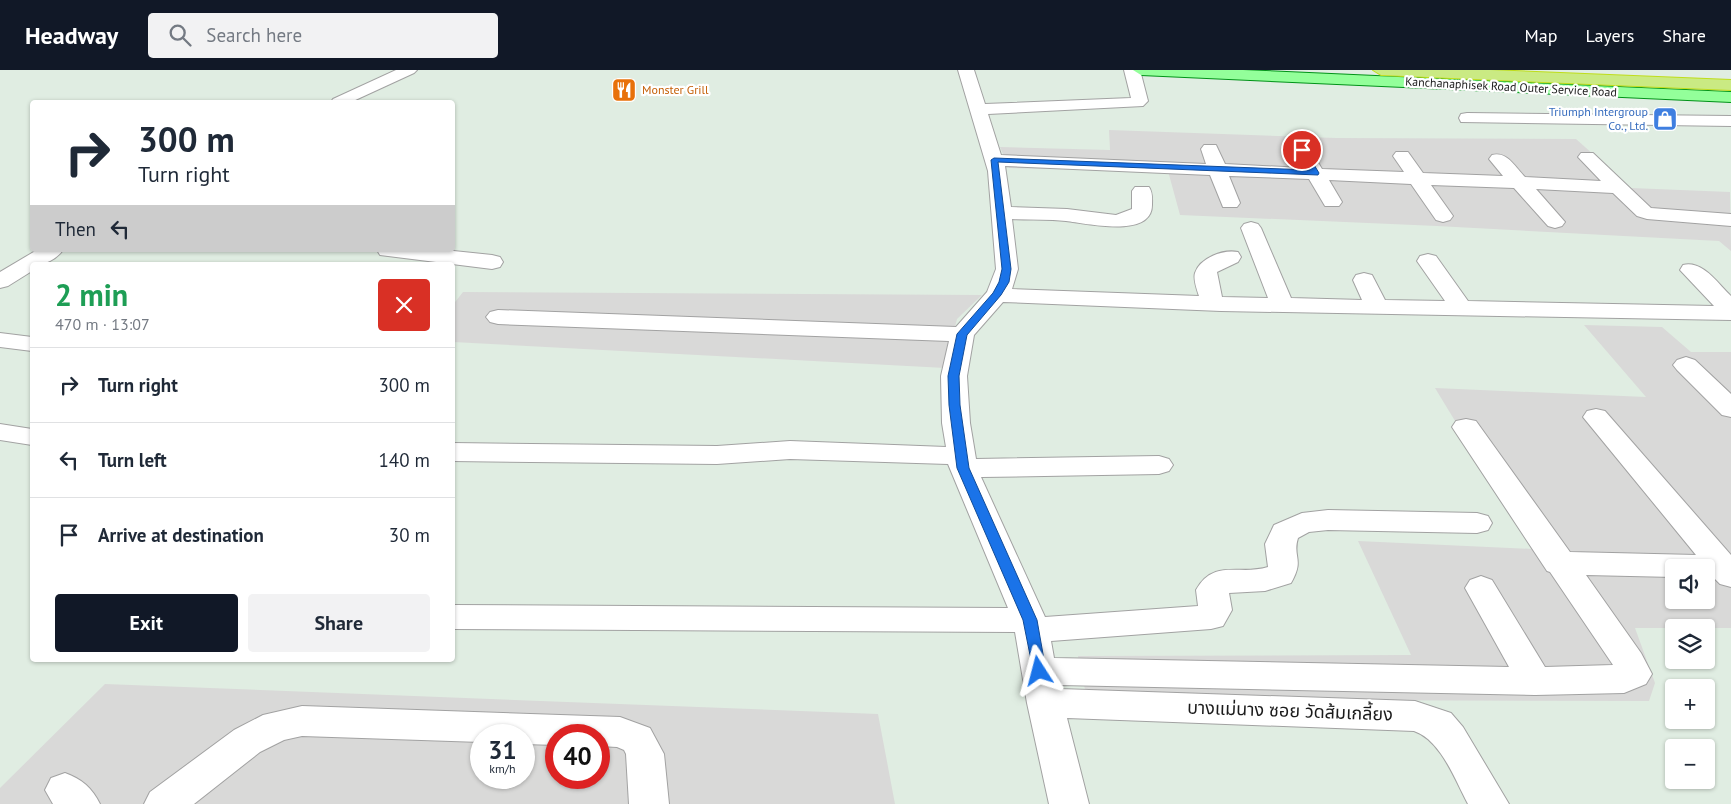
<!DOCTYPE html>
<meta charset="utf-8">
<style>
body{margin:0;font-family:"PT Sans","Noto Sans Thai",sans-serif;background:#f2f2f3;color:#1f2937;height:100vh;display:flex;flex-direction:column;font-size:19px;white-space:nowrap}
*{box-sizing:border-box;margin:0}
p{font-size:16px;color:#747a83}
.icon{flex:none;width:28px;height:28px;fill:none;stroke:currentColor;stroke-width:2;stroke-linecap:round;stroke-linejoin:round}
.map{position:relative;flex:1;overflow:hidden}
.side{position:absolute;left:30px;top:192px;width:425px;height:400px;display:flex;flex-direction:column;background:#fff;border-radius:5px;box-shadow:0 1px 4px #0004}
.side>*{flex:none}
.hud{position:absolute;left:30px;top:30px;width:425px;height:152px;border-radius:5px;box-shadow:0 1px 4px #0004;background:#fff;color:#1f2937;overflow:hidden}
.controls{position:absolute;left:1665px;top:489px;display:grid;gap:10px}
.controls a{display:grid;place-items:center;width:50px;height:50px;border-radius:5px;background:#fff;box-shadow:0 1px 4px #0004;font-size:25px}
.speed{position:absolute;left:470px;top:654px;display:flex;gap:10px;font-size:25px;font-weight:700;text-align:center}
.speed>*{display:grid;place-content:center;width:65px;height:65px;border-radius:50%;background:#fff;box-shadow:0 1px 4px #0004;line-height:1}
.speed small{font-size:12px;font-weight:400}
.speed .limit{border:8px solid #d22;background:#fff;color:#111}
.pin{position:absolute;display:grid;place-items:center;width:42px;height:42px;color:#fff;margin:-21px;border:2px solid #fff;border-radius:50%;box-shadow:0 1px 5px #0007}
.me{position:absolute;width:55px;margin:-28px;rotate:351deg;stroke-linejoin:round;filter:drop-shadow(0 0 4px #0008)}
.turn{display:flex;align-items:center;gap:18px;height:105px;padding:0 25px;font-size:22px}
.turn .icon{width:65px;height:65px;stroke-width:2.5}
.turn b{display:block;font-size:35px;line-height:42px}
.then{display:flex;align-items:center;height:48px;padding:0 25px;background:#0003;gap:10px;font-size:19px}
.round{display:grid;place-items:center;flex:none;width:52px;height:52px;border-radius:5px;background:#f2f2f3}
.head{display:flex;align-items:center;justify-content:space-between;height:85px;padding:0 25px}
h1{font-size:30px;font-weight:700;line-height:38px;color:#1e9e55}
.button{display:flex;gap:10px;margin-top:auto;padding:10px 25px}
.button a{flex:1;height:58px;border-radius:5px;background:#111827;color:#fff;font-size:20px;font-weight:700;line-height:58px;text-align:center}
.button a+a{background:#f2f2f3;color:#1f2937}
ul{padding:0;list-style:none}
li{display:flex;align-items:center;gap:15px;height:75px;padding:0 25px;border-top:1px solid #e0e1e3}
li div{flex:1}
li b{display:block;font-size:19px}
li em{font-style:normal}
header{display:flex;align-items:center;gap:30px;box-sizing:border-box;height:70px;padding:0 25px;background:#111827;color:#fff}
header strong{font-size:24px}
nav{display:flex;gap:28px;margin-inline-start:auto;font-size:18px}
.search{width:350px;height:45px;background:#f2f2f3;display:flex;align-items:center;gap:12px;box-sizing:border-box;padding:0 18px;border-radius:5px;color:#747a83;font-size:19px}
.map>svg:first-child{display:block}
.residential{fill:#d9d9d8;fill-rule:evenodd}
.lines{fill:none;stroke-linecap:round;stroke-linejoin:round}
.minor-casing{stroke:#a2a2a2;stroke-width:2}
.major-casing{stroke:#009218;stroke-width:2}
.highway-casing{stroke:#bfdd1b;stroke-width:2}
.minor{fill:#fff;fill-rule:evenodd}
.major{fill:#93ff9a;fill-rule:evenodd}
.highway{fill:#caea83;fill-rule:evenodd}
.route{fill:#1a73e8;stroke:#114b97}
.labels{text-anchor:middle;stroke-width:4.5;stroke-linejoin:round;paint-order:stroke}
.far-street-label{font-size:12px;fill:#1b1b1b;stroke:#fff}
.far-food-label{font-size:12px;fill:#c56008;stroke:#fff;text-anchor:start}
.far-shop-label{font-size:12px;fill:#366cbe;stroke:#fff;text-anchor:end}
.near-street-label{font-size:18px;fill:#1b1b1b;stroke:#fff}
</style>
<header>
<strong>Headway</strong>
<div class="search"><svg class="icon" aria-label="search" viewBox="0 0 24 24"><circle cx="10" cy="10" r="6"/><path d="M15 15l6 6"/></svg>Search here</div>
<nav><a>Map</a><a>Layers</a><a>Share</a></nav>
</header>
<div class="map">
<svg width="1731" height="734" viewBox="0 0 1731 734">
<rect width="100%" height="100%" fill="#e0ede2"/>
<!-- residential -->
<path class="residential" d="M1109,60L1336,68L1576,69L1631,118L1730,122L1731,181L1719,171L1437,156L1180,145L1168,101L1009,98L1000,77L1110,80Z
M463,222L982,225L957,249L945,298L453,272L452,236Z
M1584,255L1662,257L1691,282H1731V558H1635L1655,613L1649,631L1300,630L1088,634L1078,586L1411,585L1358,471L1533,479L1435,318L1646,327ZM1674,498H1706V530H1674Z
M105,614L878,644L895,734H0V718ZM481,665H524V708H481ZM556,665H599V708H556Z"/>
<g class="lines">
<defs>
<path id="minor" d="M396,0H417L414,3L351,32H331L333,29Z
M958,0H974L985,34L1131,28L1124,0H1140L1148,31L1143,36L988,44L1001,85L1206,94L1201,79L1204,75H1216L1225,94L1303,98L1293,80L1296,76H1308L1322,99L1404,102L1393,86L1396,82H1408L1423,103L1503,106L1489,89L1492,85C1507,81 1515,97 1525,107L1601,111L1578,87L1581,83H1593L1651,138L1731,144V156L1647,149L1637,146L1613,123L1536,119L1565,152L1562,156L1555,158L1548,156L1514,118L1431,115L1453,146L1450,150L1443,152L1436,150L1411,114L1329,110L1342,132L1339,136H1325L1309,109L1229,106L1240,133L1237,137H1223L1210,105L1005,96L1011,137L1067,139L1116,145L1132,139V121L1135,117H1149C1153,123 1152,129 1152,135C1152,169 1085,153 1066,151C1048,149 1030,150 1012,149L1018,199L1012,219L1199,226C1197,220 1193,209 1195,203C1200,188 1223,179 1238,182L1241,187L1238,192L1217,202L1222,227L1268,228L1241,158L1244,154L1251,152L1258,154L1261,158L1291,228L1362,230L1353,210L1356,205L1364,203L1372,205L1385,230L1445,231L1417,191L1420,186L1428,184L1436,186L1468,231L1714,236L1680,200L1683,195C1703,190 1718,214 1731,226V250L1221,241L1003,232L974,265L967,306L970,353L976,389L1159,386L1169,389L1173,395L1169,401L1159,404L981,407L1045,547L1198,536L1196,520C1214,488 1240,506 1268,497L1265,474L1274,455L1302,443L1328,440L1477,443L1488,446L1492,453L1488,460L1477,463L1328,460L1309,462L1298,468C1292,487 1305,489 1291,513L1265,521L1229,523L1232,540L1223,556L1211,559L1051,571L1054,588L1509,597L1465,518L1470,510L1481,506L1492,510L1545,597L1613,595L1550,502L1547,501L1452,357L1456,351L1466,349L1476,351L1570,482L1696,485L1583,347L1587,341L1596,339L1605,341L1731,485V517L1720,514L1714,508L1706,507V498H1674V507L1586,505L1641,583L1652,604L1646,614L1624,623L1535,625L1060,615V619L1415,631L1451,643L1463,657L1509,734H1468C1455,710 1441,670 1414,661L1067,648L1089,734H1049L1027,633L1015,562L452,559V535L1008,538L948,394L790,389L717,394L452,391V373L717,376L790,371L946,377L942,353L941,306L949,271L498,254L490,252L486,247L490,242L498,240L956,257L987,222L996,199L988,101Z
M1467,43L1731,46V56L1461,52L1459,48L1461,44Z
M37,180H63C56,190 44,195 32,195V201L8,216L0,218V202Z
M377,180H444L492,185L500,187L503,192L500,197L492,199L380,185Z
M0,263L32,267V281L0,277Z
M1686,287L1695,290L1731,324V347L1722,345L1677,300L1673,295L1677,290Z
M0,354L32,359V375L0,370Z
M302,636L620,647L650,658L664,684L669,734H629L626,684L624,680L617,677L599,676V665H556V675L524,674V665H481V672L302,666L284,670L260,682L194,734H144L150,722L234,660L263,645Z
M65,703C82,709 92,718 100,734H53L45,720L51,708Z"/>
<path id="major" d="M1133,0H1243L1731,22V32L1141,5Z"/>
<path id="highway" d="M1373,0H1490L1731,10V20L1381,5Z"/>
</defs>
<!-- minor casing -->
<use href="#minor" class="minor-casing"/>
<!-- major casing -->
<use href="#major" class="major-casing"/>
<!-- highway casing -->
<use href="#highway" class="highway-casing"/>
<!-- minor -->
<use href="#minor" class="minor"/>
<!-- major -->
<use href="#major" class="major"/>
<!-- highway -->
<use href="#highway" class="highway"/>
</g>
<!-- route -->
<path class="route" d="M1302,78L1305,80L1319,103L1318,105L998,92L1011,199L1009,212L1001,225L967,265L959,306L960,335L969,398L1037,550L1046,601L1044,605H1034L1023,550L957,398L949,335L948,306L957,264L993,223L999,212L1002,199L991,90L994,88L1310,100L1298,80Z"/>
<!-- icons -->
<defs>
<symbol id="restaurant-square" viewBox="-11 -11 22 22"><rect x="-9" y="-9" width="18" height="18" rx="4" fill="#e8710a" stroke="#fff"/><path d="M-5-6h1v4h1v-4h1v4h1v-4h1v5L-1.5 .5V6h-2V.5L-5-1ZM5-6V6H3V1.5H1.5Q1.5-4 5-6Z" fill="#fff"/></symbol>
<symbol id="shop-square" viewBox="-11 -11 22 22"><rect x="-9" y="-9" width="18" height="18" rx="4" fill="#3f7fe0" stroke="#fff"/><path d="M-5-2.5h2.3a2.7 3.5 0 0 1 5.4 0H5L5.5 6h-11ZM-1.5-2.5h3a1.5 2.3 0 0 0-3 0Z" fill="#fff"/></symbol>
</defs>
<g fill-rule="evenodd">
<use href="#restaurant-square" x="610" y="6" width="28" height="28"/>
<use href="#shop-square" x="1651" y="35" width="28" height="28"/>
</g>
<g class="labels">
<!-- far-street labels -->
<g class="far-street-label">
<text transform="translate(1511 17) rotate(3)" y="4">Kanchanaphisek Road Outer Service Road</text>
</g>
<!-- far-food labels -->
<g class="far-food-label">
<text x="642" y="24">Monster Grill</text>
</g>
<!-- far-shop labels -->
<g class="far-shop-label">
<text x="1648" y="46">Triumph Intergroup<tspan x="1648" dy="14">Co., Ltd.</tspan></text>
</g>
<!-- near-street labels -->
<g class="near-street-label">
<text transform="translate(1290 641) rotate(2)" y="6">บางแม่นาง ซอย วัดส้มเกลี้ยง</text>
</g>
</g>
</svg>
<div class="controls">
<a><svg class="icon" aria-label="sound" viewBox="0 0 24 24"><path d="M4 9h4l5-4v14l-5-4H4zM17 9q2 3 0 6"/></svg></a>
<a><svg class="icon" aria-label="layers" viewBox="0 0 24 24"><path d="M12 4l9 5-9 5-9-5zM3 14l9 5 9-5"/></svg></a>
<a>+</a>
<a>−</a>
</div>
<div class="speed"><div>31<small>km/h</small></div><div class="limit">40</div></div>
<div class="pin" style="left:1302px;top:80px;background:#d93025"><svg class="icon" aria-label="arrive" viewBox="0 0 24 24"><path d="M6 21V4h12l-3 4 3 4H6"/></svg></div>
<svg class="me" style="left:1039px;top:601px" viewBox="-20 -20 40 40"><path d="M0-17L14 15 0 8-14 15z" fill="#1a73e8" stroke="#fff" stroke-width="4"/></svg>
<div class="hud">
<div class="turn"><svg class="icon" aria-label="right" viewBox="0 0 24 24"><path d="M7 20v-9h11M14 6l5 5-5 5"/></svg><div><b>300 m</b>Turn right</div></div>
<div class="then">Then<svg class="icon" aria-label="left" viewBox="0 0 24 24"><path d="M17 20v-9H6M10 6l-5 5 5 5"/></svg></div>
</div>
<section class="side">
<div class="head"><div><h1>2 min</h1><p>470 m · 13:07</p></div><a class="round" style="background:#d93025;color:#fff"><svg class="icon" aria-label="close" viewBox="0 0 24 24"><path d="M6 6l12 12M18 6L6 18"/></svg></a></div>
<ul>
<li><svg class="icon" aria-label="right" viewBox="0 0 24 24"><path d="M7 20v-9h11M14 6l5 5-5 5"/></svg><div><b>Turn right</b></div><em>300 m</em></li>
<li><svg class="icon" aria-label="left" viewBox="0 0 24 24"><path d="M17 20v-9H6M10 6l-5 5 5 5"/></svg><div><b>Turn left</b></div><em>140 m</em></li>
<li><svg class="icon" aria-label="arrive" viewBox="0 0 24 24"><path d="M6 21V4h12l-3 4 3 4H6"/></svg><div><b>Arrive at destination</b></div><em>30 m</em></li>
</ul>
<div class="button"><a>Exit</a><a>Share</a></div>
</section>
</div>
